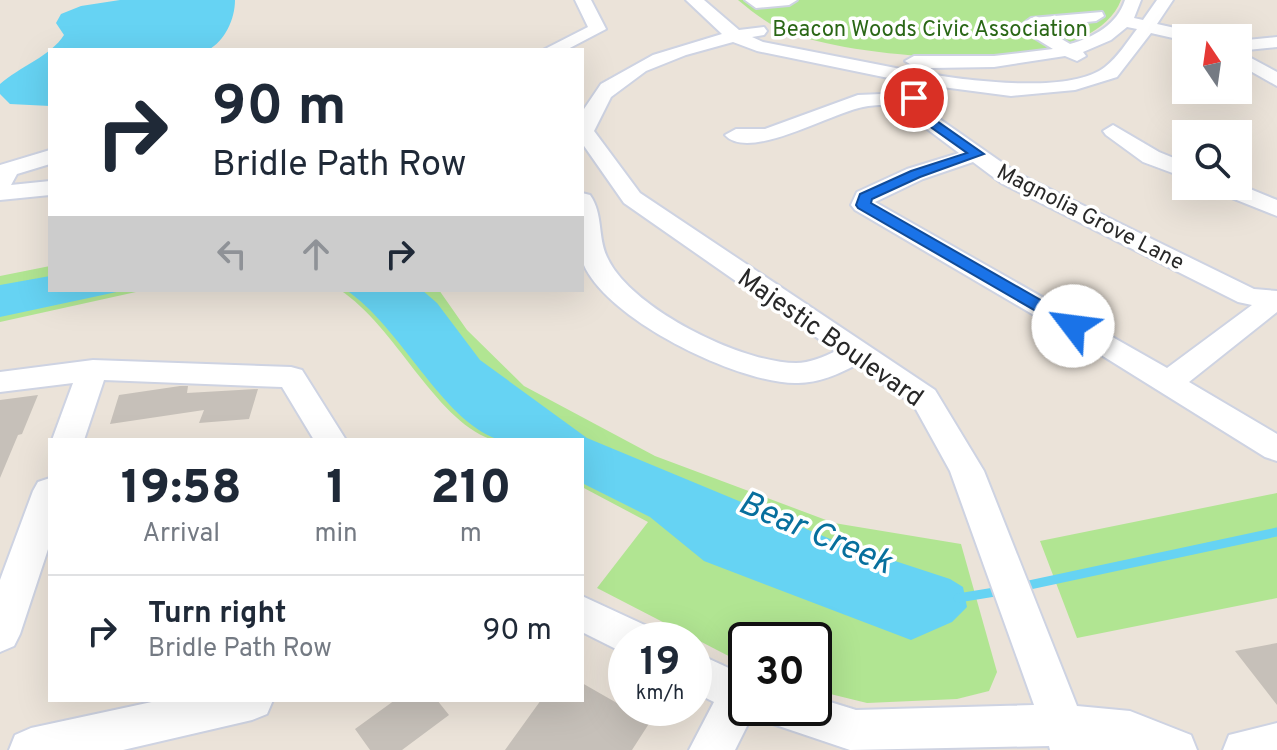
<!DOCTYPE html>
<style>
body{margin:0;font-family:Overpass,sans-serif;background:#f2f2f3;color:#1f2937;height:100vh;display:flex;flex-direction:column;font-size:30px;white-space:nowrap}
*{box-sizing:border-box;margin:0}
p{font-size:26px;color:#747a83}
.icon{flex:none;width:44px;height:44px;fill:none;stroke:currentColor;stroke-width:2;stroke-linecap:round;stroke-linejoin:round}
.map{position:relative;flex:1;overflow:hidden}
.sheet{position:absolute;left:48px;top:438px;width:536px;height:264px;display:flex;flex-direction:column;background:#fff;border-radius:0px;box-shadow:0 8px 32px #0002}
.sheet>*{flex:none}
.guide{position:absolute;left:48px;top:48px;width:536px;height:244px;border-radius:0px;box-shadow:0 8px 32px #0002;background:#fff;color:#1f2937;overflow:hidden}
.needle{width:52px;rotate:347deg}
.fabs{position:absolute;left:1172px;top:24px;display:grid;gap:16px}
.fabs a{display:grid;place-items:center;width:80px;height:80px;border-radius:0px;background:#fff;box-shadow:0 8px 32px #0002;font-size:40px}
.speed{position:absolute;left:608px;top:622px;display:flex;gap:16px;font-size:40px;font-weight:700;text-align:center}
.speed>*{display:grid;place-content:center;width:104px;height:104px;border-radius:50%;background:#fff;box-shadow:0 8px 32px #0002;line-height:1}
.speed small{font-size:20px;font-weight:400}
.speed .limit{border:4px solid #111;border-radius:12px;background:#fff;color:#111}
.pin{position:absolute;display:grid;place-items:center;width:68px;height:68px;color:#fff;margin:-34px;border:4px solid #fff;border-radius:50%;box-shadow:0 2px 8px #0007}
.me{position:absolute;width:88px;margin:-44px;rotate:300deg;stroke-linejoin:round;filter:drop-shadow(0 0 6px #0008)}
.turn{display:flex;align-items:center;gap:28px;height:168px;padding:0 32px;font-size:36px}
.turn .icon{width:104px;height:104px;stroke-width:2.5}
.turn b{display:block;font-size:56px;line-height:68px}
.lanes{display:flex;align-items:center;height:76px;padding:0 32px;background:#0003;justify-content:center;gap:40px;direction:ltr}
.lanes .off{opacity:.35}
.eta{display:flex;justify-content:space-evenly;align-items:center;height:136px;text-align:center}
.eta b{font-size:48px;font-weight:800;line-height:56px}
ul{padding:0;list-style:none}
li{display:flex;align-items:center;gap:24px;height:112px;padding:0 32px;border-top:2px solid #e0e1e3}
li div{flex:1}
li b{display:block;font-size:30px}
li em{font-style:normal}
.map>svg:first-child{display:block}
.green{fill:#b1e592}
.water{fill:#66d3f3}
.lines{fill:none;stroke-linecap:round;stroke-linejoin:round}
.stream{stroke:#66d3f3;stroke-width:9}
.building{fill:#c6c0b9}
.minor-casing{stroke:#ced3e2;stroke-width:4}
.minor{fill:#fff;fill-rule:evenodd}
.route{fill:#1a73e8;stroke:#114b97;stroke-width:2}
.labels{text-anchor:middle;stroke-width:7;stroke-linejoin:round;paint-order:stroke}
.far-park-label{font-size:22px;fill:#2a6716;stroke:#fff}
.far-street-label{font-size:22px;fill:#282828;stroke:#fff}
.street-label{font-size:26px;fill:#282828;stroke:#fff}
.near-water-label{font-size:34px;font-style:italic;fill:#076f9d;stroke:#fff}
</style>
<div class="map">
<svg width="1277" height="750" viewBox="0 0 1277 750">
<rect width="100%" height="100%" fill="#ebe3d9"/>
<!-- green -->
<path class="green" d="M738,0H1121C1089,83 864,58 795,35C773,28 756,15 738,0Z
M50,266V290H145L0,322V276Z
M340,290H439L467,330L524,386L655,456L834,523L961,544L997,672L989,691L957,699L867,703L814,690V640H746V665L597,588L648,522L582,487V440C561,440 507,445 490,439C434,418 395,326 340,290Z
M1277,493V598L1077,638L1040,541Z"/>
<!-- water -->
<path class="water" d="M120,0H235C235,19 225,41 208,50H50V106L10,104L0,94V84C19,67 51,56 64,35L56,23L61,14L81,6Z
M50,276V290H126L0,317V285Z
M346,290H422L437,303L480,360L587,438L840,543L950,579L963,587L967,607L952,622L911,640L704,561L650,517L582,483V440C562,440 513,445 497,439C442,420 400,326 346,290Z"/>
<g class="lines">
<!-- stream -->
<path class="stream" d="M1020,587L1277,532
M958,598L1001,591"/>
</g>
<!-- building -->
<path class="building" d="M180,386H188L187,393L258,389L249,419L199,423L204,410L110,424L119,395Z
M38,395L22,434L18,435L0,478V400Z
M1277,643V705L1235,651Z
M582,683L650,722L632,750H505L541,700H582Z
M395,700H437L449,715L402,750H370L355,729Z"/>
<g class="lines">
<defs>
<path id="minor" d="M575,0H591L606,29L566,50H543L588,27Z
M686,0H704L739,30L764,27L767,31L764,35L752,37L763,42L911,71L913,66L905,61L914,56H994L1053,49L1022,30L1020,26L1031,18L1102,12L1104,16L1096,21L1041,27L1070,44C1094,37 1117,25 1125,0H1141L1134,18L1143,20L1157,0H1173L1157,24L1202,34L1205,38H1186V41L1151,33L1117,77L1075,90L1011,96L927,85L924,98L931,113L1017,173L1254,289L1277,291V312L1189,382L1277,434V461L1265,457L1090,348L855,210L851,205L857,192L907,169L959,153L915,120L907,104C892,105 877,104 863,107C833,112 749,162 725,135L736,129H765L858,95L906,93L908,82L757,51L733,42L686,55L646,71L611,97L594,131L640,193L935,390L984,471L1077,706L1130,711L1191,735L1197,750H1050L1049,746L850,750L767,722L761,710L753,714L735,750H689L714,702L694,692V652L746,676V708H814V697L856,710L1034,705L950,471L913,404L856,365C839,374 818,383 798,383C741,385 601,318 582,260C577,245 582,210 582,193L590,195C604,215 597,239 608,259C632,309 742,363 796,363C810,363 823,357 836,351L624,203L582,143V112L601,84L653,55L722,34ZM1127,27L1137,29C1127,42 1118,57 1105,67C1071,94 971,81 929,74L931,68L994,67L1065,56L1077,61L1086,56L1083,52L1111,40ZM973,162L1001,183L1238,302L1252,305L1167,368L875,202L923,179Z
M745,0H797L789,5L756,8Z
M1277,37V47L1247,50L1238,45L1247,40Z
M1238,51L1277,72V86L1238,64Z
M1113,125L1159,152L1186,163V178L1143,162L1106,135L1103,131Z
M50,150V164L17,174L11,185L50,181V195L0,200V165Z
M1238,184L1277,200V216L1214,191L1211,186Z
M93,360L291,367L302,370L346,440H314L282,387L104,380L84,440H52L73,383L0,392V372Z
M50,478V543L20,634L14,646L0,652V580L33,491L38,482Z
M582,596L649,627L655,640H626V654L582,632Z
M161,700H273L267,714L252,720L123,750H9L15,735L31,728Z
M1277,723V750H1223L1229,735Z"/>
</defs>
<!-- minor casing -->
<use href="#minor" class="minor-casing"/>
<!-- minor -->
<use href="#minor" class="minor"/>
</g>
<!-- route -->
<path class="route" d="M910,96H918L927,114L984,154L920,177L872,199L871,203L1079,322L1082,326L1079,329H1067L858,208L856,205L860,194L911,171L967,153L918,118L908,98Z"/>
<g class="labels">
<!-- far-park labels -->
<g class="far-park-label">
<text x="930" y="36">Beacon Woods Civic Association</text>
</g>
<!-- far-street labels -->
<g class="far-street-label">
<text transform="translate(1091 216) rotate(27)" y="8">Magnolia Grove Lane</text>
</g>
<!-- street labels -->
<g class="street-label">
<text transform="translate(831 337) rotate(35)" y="9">Majestic Boulevard</text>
</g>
<!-- near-water labels -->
<g class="near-water-label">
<text transform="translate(816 531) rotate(23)" y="12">Bear Creek</text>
</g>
</g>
</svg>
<div class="fabs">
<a><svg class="needle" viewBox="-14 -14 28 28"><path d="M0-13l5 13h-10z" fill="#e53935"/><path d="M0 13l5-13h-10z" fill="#747a83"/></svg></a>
<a><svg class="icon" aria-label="search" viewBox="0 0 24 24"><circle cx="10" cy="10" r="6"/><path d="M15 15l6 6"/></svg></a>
</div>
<div class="speed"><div>19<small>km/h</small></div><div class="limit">30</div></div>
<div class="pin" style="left:914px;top:98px;background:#d93025"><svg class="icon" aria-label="arrive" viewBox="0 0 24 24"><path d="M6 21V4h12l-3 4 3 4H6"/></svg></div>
<svg class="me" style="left:1073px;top:326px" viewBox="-20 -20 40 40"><circle r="19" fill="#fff"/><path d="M0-13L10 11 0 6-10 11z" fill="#1a73e8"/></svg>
<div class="guide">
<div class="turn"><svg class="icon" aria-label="right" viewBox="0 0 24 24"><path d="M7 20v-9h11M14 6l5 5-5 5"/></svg><div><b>90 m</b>Bridle Path Row</div></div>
<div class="lanes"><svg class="icon off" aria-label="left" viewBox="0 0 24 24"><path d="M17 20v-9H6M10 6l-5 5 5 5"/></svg><svg class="icon off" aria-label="ahead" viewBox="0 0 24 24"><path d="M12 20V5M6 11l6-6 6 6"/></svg><svg class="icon" aria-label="right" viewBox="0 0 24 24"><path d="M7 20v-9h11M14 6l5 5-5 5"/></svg></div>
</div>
<section class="sheet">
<div class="eta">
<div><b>19:58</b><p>Arrival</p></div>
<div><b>1</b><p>min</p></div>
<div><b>210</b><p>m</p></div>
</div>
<ul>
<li><svg class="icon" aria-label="right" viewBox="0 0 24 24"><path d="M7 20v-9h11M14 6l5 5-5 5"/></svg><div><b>Turn right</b><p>Bridle Path Row</p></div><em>90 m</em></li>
</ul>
</section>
</div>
